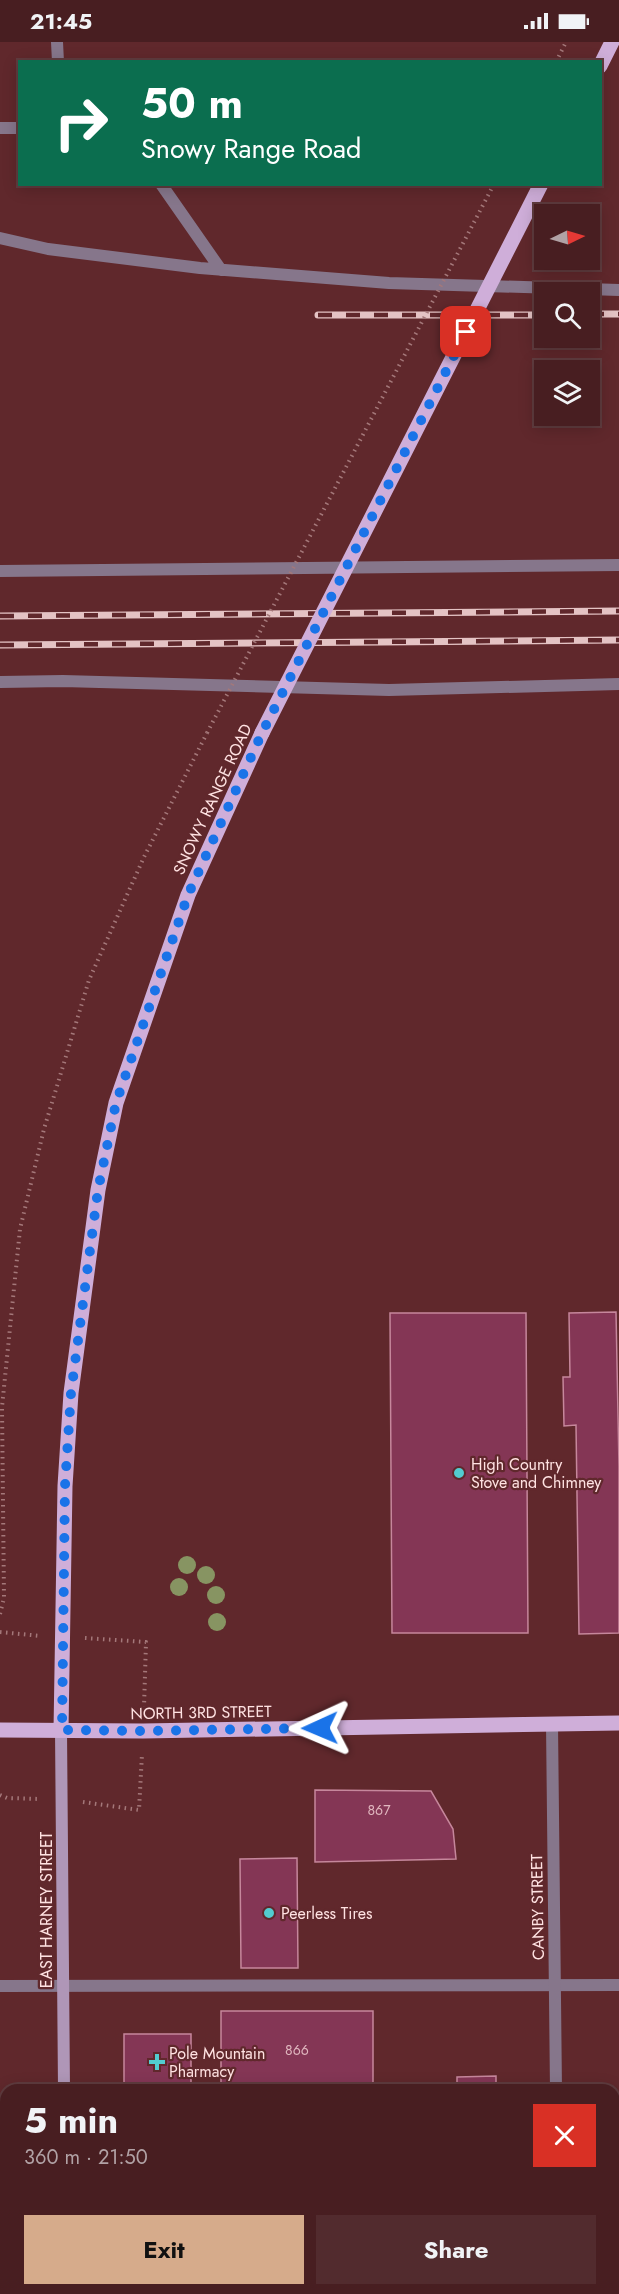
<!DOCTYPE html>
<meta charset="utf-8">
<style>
body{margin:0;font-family:Jost,sans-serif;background:#522b2e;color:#f1f3f6;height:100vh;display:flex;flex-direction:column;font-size:22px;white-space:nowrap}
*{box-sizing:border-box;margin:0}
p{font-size:20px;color:#b1a2a5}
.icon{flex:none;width:33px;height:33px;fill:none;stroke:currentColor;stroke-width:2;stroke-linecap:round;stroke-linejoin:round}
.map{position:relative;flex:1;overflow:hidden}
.side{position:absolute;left:0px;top:2042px;width:620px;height:212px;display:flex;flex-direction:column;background:#481e21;border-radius:18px 18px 0 0;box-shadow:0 3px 15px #0003,0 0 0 2px #603c3f}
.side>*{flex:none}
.banner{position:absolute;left:18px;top:18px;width:584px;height:126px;border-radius:0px;box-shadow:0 3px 15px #0003,0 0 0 2px #603c3f;background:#0b6e4f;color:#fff;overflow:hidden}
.needle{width:39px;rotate:85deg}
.buttons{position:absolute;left:534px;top:162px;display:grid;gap:12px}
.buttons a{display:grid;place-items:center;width:66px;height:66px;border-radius:0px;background:#481e21;box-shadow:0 3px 15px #0003,0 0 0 2px #603c3f;font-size:30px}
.pin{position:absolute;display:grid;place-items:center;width:51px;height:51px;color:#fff;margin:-26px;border-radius:12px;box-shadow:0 3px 9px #0006}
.me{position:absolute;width:66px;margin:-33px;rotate:269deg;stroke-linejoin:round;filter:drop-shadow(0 0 4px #0008)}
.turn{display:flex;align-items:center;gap:21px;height:126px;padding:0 24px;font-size:27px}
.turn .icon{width:78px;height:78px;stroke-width:2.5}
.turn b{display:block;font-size:42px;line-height:51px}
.round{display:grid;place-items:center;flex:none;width:63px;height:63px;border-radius:0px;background:#522b2e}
.head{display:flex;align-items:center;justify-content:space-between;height:102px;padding:0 24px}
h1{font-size:36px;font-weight:700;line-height:45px}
.cta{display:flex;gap:12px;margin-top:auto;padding:12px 24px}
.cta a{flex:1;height:69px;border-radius:0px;background:#d6ab8b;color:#111;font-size:24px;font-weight:700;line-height:69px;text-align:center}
.cta a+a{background:#522b2e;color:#f1f3f6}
.status{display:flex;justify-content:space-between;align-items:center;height:42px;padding:0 30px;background:#481e21;direction:ltr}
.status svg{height:16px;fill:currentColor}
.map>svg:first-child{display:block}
.building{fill:#843655;stroke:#c6879c;stroke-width:1.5}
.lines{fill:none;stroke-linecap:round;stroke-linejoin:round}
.path{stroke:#a4787a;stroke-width:4;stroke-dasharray:1.5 4.5;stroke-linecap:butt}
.service{stroke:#86768b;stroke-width:12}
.minor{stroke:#86768b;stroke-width:12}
.tertiary{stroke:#86768b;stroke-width:12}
.secondary{stroke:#af96b7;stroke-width:12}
.primary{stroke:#cfaed9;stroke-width:15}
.rail-casing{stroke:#e4c3c4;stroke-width:7}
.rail{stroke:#60282c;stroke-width:4.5;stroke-dasharray:14;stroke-linecap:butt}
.path-bridge{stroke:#a4787a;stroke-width:4;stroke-dasharray:1.5 4.5;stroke-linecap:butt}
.primary-bridge{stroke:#cfaed9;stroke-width:15}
.tree{fill:#879462}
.route{stroke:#1a73e8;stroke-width:10;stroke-dasharray:0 18}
.poi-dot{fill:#52ccd0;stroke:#60282c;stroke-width:2}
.labels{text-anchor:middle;stroke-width:4.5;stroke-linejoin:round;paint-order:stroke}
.number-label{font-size:14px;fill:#e0b7bf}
.street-label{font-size:16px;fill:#ffe2e2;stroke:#60282c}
.poi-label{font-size:16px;fill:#ffe2e2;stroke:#60282c;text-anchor:start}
</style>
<div class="status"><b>21:45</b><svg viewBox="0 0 49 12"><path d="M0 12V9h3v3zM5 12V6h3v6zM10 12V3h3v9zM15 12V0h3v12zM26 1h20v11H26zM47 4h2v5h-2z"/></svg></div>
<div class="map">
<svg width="619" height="2252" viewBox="0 0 619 2252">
<rect width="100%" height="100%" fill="#60282c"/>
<!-- building -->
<path class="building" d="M616,1270L619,1425V1591L579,1592L576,1383L564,1384L563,1335H570L569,1271Z
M390,1271H526L528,1591H392Z
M315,1748L431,1749L453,1787L456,1817L315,1820Z
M297,1816L298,1926H241L240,1817Z
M221,1969H373V2048H221Z
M124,1992H191V2048H124Z
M496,2034V2048H457V2035Z"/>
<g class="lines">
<!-- path -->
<path class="path" d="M556,20L566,0
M0,1572L4,1556L2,1365L20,1187L44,1087L89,938L144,815L207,691
M0,1590L41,1594
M85,1596L146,1600L144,1665
M0,1753L7,1756L40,1757
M83,1760L139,1768L142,1712"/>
<!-- service -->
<path class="service" d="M0,86H20
M161,142L221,228
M0,196L48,207L200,226L389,241L619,248
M0,529L619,523
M0,640L63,639L389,648L619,642
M0,1944L619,1943"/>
<!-- minor -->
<path class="minor" d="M57,0L58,20
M552,1682L556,2048
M558,2247V2252"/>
<!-- tertiary -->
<path class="tertiary" d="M614,2207H619
M0,2213H6"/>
<!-- secondary -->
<path class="secondary" d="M61,1688L64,2048
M67,2247V2252"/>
<!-- primary -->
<path class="primary" d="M600,24L612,0
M0,1688L143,1689L619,1681
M61,1688L65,1444L71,1351L98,1148L116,1061L188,853L262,691"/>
<defs>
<path id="rail" d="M590,272H619
M318,273H544
M0,574L619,569
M0,603L619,598"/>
</defs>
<!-- rail casing -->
<use href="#rail" class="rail-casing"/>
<!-- rail -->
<use href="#rail" class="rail"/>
<!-- path-bridge -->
<path class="path-bridge" d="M207,691L494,142"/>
<!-- primary-bridge -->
<path class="primary-bridge" d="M262,691L541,142"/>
</g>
<!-- trees -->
<g class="tree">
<circle cx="187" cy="1523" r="9"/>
<circle cx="206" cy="1533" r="9"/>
<circle cx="179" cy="1545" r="9"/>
<circle cx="216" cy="1553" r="9"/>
<circle cx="217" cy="1580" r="9"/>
</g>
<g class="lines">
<!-- route -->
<path class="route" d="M320,1686L143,1689L62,1688L65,1444L71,1351L98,1148L116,1061L188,853L262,691L466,290"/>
</g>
<!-- markers -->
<g class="poi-dot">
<circle cx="459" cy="1431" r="6"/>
<circle cx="269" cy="1871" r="6"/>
<path d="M154 2011h6v6h6v6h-6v6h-6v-6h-6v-6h6z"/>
</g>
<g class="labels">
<!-- number labels -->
<g class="number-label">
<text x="379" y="1773">867</text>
<text x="297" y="2013">866</text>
</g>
<!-- street labels -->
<g class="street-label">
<text transform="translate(212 757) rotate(-65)" y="6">SNOWY RANGE ROAD</text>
<text transform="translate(201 1670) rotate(-1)" y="6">NORTH 3RD STREET</text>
<text transform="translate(537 1865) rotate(-91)" y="6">CANBY STREET</text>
<text transform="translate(46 1868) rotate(-90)" y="6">EAST HARNEY STREET</text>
</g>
<!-- poi labels -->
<g class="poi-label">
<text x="471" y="1428">High Country<tspan x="471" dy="18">Stove and Chimney</tspan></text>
<text x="281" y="1877">Peerless Tires</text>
<text x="169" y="2017">Pole Mountain<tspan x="169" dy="18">Pharmacy</tspan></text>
</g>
</g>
</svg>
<div class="buttons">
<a><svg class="needle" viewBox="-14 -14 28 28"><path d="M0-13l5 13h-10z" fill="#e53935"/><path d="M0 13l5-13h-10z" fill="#b1a2a5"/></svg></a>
<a><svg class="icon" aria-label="search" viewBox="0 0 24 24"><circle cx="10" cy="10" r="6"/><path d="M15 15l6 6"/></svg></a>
<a><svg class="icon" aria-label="layers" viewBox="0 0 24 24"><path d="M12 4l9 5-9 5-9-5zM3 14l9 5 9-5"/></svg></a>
</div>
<div class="pin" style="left:466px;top:290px;background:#d93025"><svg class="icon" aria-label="arrive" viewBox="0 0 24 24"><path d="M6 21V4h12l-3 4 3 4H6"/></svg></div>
<svg class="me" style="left:320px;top:1686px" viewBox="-20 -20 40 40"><path d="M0-17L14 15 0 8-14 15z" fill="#1a73e8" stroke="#fff" stroke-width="4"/></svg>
<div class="banner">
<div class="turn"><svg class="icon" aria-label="right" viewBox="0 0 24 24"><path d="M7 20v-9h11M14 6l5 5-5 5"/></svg><div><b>50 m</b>Snowy Range Road</div></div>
</div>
<section class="side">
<div class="head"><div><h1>5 min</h1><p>360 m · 21:50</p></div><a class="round" style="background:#d93025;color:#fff"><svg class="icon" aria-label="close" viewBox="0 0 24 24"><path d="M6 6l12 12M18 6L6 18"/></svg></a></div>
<div class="cta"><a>Exit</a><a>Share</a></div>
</section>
</div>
